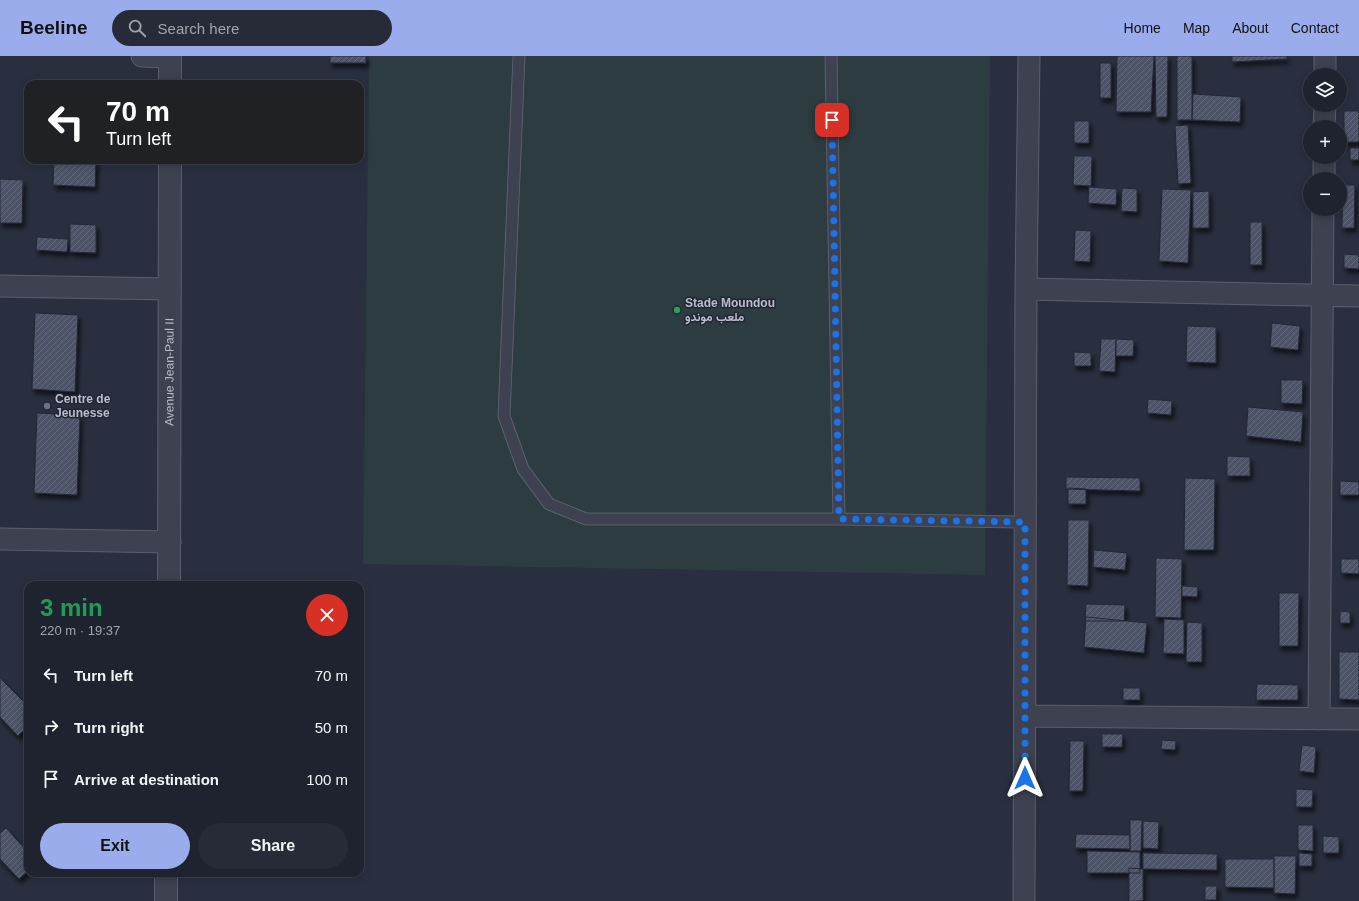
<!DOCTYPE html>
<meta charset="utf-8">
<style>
body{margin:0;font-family:Helvetica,Vazirmatn,sans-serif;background:#272b37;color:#f1f3f6;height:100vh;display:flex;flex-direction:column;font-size:15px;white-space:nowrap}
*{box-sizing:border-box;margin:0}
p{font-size:13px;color:#a1a4aa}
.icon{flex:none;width:22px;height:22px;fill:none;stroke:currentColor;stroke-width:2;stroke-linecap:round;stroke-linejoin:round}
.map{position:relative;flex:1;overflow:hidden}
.side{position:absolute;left:24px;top:525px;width:340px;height:296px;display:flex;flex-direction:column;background:#1f232f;border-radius:12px;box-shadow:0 2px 10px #0003,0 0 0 1px #3c404b}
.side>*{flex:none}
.guide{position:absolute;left:24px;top:24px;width:340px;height:84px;border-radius:12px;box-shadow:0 2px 10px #0003,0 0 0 1px #3c404b;background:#202124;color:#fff;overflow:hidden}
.controls{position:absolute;left:1303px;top:12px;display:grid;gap:8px}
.controls a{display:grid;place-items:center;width:44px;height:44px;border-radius:50%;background:#1f232f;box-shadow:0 2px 10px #0003,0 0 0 1px #3c404b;font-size:20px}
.pin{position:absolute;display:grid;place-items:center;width:34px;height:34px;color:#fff;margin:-17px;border-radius:8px;box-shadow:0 2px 6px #0006}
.me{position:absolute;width:44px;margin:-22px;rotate:0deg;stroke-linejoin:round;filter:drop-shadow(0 0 3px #0008)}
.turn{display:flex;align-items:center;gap:14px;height:84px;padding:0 16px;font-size:18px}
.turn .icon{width:52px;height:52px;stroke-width:2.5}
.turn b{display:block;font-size:28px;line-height:34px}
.round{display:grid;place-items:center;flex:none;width:42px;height:42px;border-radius:21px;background:#272b37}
.headline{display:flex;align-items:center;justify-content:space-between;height:68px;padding:0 16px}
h1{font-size:24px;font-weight:800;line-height:30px;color:#1e9e55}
.cta{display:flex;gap:8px;margin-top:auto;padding:8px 16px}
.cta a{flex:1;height:46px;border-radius:24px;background:#9baced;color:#111;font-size:16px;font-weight:800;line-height:46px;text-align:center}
.cta a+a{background:#272b37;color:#f1f3f6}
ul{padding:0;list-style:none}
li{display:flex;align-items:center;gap:12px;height:52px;padding:0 16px}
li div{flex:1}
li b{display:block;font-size:15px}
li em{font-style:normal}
header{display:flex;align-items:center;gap:24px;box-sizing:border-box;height:56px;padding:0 20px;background:#9baced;color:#111}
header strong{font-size:19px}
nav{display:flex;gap:22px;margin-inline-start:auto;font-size:14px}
.search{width:280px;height:36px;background:#272b37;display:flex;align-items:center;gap:10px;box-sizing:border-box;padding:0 14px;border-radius:22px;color:#a1a4aa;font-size:15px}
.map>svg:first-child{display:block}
.green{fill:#2c3c41}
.building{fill:url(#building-hatch);stroke:#242837;filter:url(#shadow)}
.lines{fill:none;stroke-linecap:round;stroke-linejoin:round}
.service-casing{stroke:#5b5f6d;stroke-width:13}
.minor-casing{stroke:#5b5f6d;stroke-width:23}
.tertiary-casing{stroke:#5b5f6d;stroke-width:24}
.service{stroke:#3d4150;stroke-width:11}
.minor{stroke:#3d4150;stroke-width:21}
.tertiary{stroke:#3d4150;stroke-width:22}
.route{stroke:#1a73e8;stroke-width:7;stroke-dasharray:0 12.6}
.leisure-dot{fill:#2e9e5b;stroke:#222635;stroke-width:1.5}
.worship-dot{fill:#6b7280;stroke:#222635;stroke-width:1.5}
.labels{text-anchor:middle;stroke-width:3;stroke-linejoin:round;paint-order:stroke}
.poi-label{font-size:12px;font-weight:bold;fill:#babdca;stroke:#222635;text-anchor:start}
.street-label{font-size:12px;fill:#babdca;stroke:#222635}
</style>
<header>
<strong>Beeline</strong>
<div class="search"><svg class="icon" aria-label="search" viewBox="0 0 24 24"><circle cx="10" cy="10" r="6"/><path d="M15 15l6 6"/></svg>Search here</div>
<nav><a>Home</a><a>Map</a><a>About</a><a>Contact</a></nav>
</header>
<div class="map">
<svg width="1359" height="845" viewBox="0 0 1359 845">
<defs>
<pattern id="building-hatch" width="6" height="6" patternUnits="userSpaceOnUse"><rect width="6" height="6" fill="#4e5366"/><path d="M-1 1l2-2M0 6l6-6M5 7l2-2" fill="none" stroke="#656a7b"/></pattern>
<filter id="shadow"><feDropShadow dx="2.5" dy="4.5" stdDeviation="2" flood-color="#0009"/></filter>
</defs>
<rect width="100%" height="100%" fill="#292f3f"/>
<!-- green -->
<path class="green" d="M369,0H990L985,519L363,508Z"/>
<!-- building -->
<path class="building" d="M330,0H366V7H330Z
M1117,0H1154L1151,56H1116Z
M1155,0H1168L1167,61H1156Z
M1177,0H1192V64H1177Z
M1232,0H1287V3L1232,6Z
M1100,7H1111V42H1100Z
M1193,38L1241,41L1240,66L1192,64Z
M1344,55H1359V86H1344Z
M1074,65H1089V87H1074Z
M1188,69L1191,127L1178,128L1175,70Z
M1350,92H1359V104H1350Z
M1074,100H1092L1091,130L1073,129Z
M54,104H96L95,131L53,129Z
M0,123L23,124L22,167H0Z
M1343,129H1355L1354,172H1342Z
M1089,131L1117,133L1116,149L1088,147Z
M1122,132L1137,133V156L1121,155Z
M1162,133L1191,134L1188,207L1159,205Z
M1209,135V172H1193V136Z
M1250,166H1262V209H1250Z
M70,168L96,169V197L70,196Z
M1075,174L1091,175L1090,206L1074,205Z
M37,181L68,183L67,196L36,194Z
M1344,198L1359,199V213L1344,212Z
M35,257L78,259L75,336L32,333Z
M1272,267L1300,270L1298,294L1270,291Z
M1187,270L1216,271V307L1186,306Z
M1101,283H1116L1115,316L1099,315Z
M1116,283L1134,284L1133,300H1116Z
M1074,296L1091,297V310H1074Z
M1281,324H1303L1302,348L1281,347Z
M1148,343L1172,345L1171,359L1147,357Z
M1248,351L1303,356L1301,386L1246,380Z
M37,357L80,359L77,439L34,437Z
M1227,400L1250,401V420H1227Z
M1066,421L1140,422V435L1066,433Z
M1185,422L1215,423L1214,494H1184Z
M1340,425L1359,426V439H1340Z
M1068,432L1086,433V448H1068Z
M1068,464H1089L1088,530L1067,529Z
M1094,494L1127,497L1125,514L1093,511Z
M1156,502L1182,503L1181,562L1155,561Z
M1341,503H1359V518L1341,517Z
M1182,530L1198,531L1197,541L1182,540Z
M1279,537H1299L1298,590H1279Z
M1086,548L1125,549L1124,565H1085Z
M1340,555L1350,556V567H1340Z
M1086,561L1147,567L1144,597L1084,591Z
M1164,563L1184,564V598L1163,597Z
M1187,566L1202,567V606H1186Z
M1339,596H1359V644L1339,643Z
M0,622L28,650V670L18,680L0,661Z
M1257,628L1298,629V644H1256Z
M1123,632H1140V644H1123Z
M1102,678H1123L1122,691H1102Z
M1162,684L1176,685L1175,694L1161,693Z
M1070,685H1084L1083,735H1069Z
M1302,689L1316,691L1314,717L1299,715Z
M1296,733L1313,734L1312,751H1296Z
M1130,764H1142L1141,795H1130Z
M1143,765L1159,766L1158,793L1143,792Z
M1298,769H1313V795L1298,794Z
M6,772L28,796V815L19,823L0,803V777Z
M1076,778L1130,779V793L1075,792Z
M1323,780L1339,781V797H1323Z
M1087,795L1140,796V817H1087Z
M1143,797L1217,798V814L1143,813Z
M1299,797L1312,798V810H1299Z
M1274,800H1296L1295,838L1274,837Z
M1225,803H1274V832L1225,831Z
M1129,812L1143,813V845H1129Z
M1205,830H1217L1216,844H1205Z"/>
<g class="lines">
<defs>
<path id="service" d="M519,0L504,360L523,413L549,448L586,463H839L1025,466
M831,0L839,463"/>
<path id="minor" d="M142,0L170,1
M1325,19V0
M1324,71L1325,49
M1324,123V101
M0,230L170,233
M1026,233L1359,240
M0,483L170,486
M1025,660L1359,663
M1319,663L1323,153
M1024,845L1026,233L1029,0"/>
<g id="tertiary">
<path d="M170,28V0"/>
<path id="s1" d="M169,529L170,104"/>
<path d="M166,845V817"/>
</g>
</defs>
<!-- service casing -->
<use href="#service" class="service-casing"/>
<!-- minor casing -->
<use href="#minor" class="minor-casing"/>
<!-- tertiary casing -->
<use href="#tertiary" class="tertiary-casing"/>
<!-- service -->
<use href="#service" class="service"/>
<!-- minor -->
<use href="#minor" class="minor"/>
<!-- tertiary -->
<use href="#tertiary" class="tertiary"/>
</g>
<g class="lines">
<!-- route -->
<path class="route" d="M832,64L839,463L1025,466V722"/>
</g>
<!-- markers -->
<circle class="leisure-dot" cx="677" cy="254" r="4"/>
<circle class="worship-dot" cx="47" cy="350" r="4"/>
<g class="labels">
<!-- poi labels -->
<g class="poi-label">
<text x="685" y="251">Stade Moundou<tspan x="685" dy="14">ملعب موندو</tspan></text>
<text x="55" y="347">Centre de<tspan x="55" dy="14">Jeunesse</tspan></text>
</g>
<!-- street labels -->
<g class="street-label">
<text dy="4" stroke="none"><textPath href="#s1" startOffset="213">Avenue Jean-Paul II</textPath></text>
</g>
</g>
</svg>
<div class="controls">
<a><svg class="icon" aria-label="layers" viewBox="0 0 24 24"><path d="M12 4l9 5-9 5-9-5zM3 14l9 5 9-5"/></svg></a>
<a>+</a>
<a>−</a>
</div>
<div class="pin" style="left:832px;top:64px;background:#d93025"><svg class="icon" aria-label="arrive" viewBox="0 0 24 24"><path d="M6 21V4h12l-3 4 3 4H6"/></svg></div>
<svg class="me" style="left:1025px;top:722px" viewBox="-20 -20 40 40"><path d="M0-17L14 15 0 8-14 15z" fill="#1a73e8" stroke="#fff" stroke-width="4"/></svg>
<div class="guide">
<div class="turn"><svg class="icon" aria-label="left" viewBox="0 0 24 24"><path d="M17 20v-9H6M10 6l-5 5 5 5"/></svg><div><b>70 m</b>Turn left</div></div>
</div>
<section class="side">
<div class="headline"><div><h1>3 min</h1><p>220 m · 19:37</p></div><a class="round" style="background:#d93025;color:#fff"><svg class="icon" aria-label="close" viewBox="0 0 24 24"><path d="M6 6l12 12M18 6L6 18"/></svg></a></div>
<ul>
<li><svg class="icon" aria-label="left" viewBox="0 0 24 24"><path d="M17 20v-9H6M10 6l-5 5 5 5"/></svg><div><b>Turn left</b></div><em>70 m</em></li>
<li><svg class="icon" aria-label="right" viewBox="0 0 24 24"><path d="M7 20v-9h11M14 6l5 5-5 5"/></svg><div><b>Turn right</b></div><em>50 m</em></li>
<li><svg class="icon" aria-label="arrive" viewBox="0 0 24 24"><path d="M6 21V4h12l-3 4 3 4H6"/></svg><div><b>Arrive at destination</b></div><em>100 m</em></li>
</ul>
<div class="cta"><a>Exit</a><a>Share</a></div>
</section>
</div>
